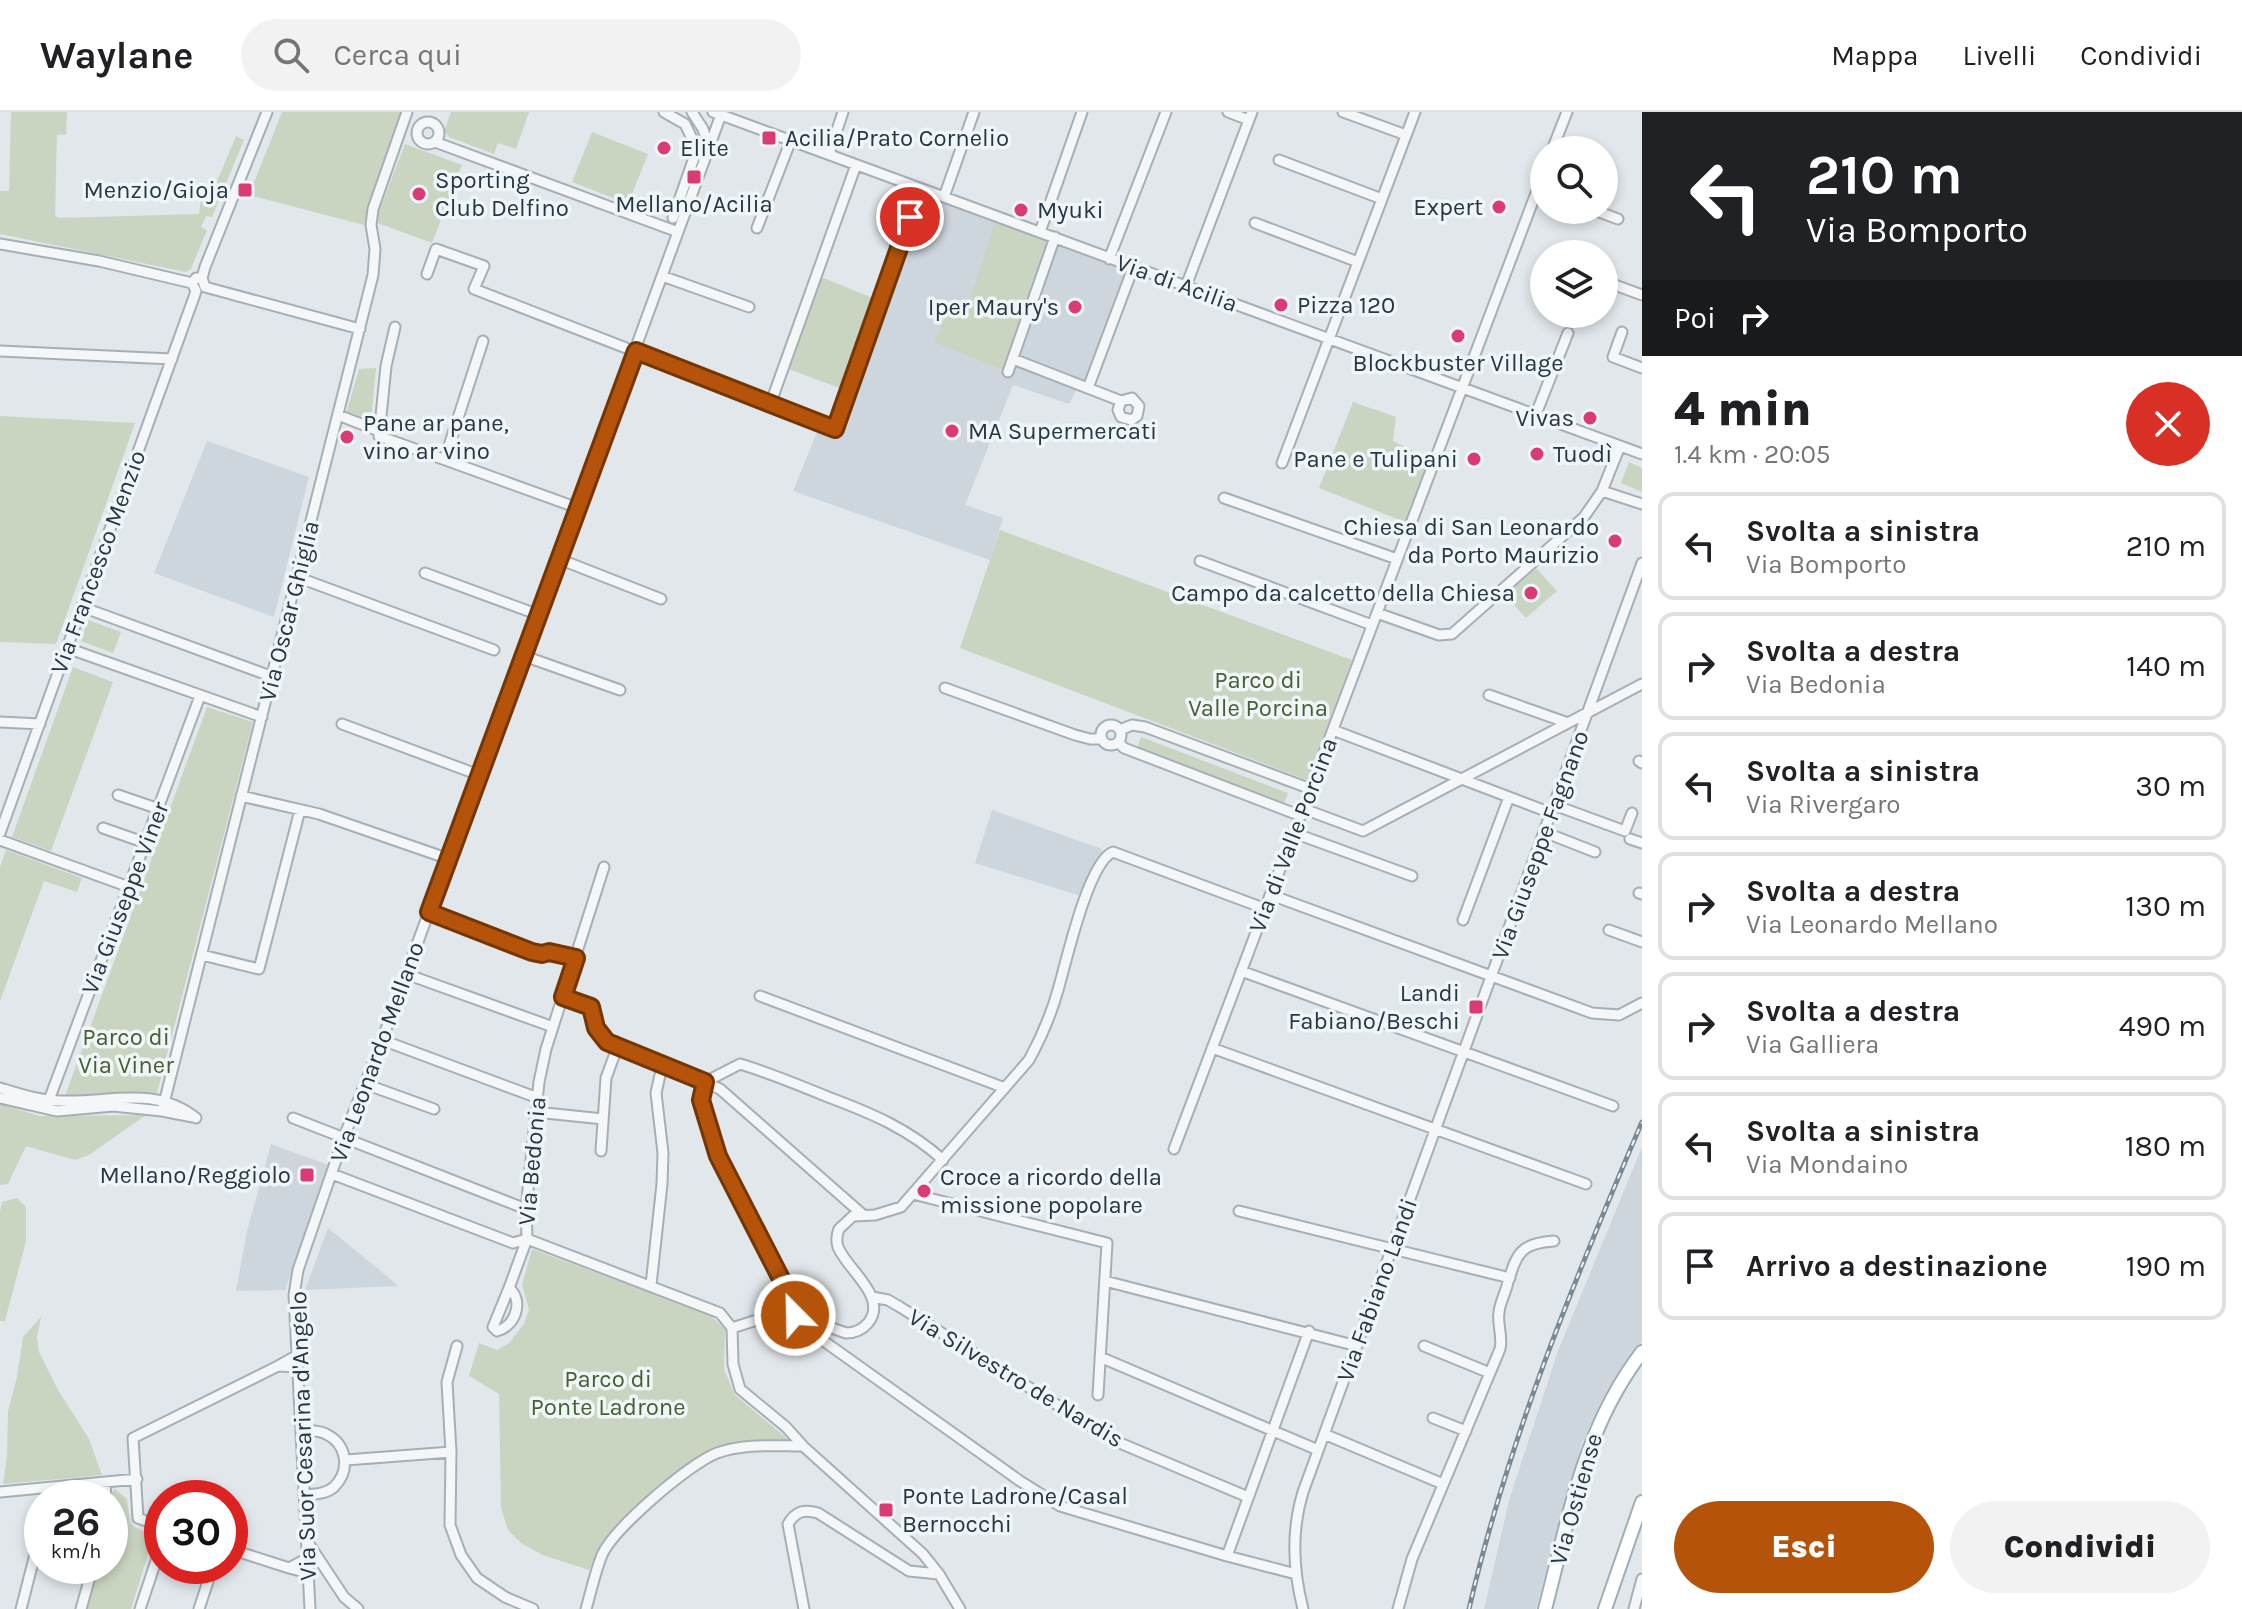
<!DOCTYPE html>
<html lang="it">
<meta charset="utf-8">
<style>
body{margin:0;font-family:Karla,sans-serif;background:#f2f2f2;color:#202124;height:100vh;display:flex;flex-direction:column;font-size:30px;white-space:nowrap}
*{box-sizing:border-box;margin:0}
p{font-size:26px;color:#757577}
.icon{flex:none;width:44px;height:44px;fill:none;stroke:currentColor;stroke-width:2;stroke-linecap:round;stroke-linejoin:round}
.map{position:relative;flex:1;overflow:hidden}
.side{display:flex;flex-direction:column;background:#fff;width:600px}
.side>*{flex:none}
.top-card{background:#202124;color:#fff;overflow:hidden}
.tools{position:absolute;left:1530px;top:24px;display:grid;gap:16px}
.tools a{display:grid;place-items:center;width:88px;height:88px;border-radius:50%;background:#fff;box-shadow:0 4px 12px #0003;font-size:40px}
.speed{position:absolute;left:24px;top:1368px;display:flex;gap:16px;font-size:40px;font-weight:700;text-align:center}
.speed>*{display:grid;place-content:center;width:104px;height:104px;border-radius:50%;background:#fff;box-shadow:0 4px 12px #0003;line-height:1}
.speed small{font-size:20px;font-weight:400}
.speed .limit{border:12px solid #d22;background:#fff;color:#111}
.pin{position:absolute;display:grid;place-items:center;width:68px;height:68px;color:#fff;margin:-34px;border:4px solid #fff;border-radius:50%;box-shadow:0 2px 8px #0007}
.me{position:absolute;width:88px;margin:-44px;rotate:337deg;stroke-linejoin:round;filter:drop-shadow(0 0 6px #0008)}
.turn{display:flex;align-items:center;gap:28px;height:168px;padding:0 32px;font-size:36px}
.turn .icon{width:104px;height:104px;stroke-width:2.5}
.turn b{display:block;font-size:56px;line-height:68px}
.then{display:flex;align-items:center;height:76px;padding:0 32px;background:#0003;gap:16px;font-size:30px}
.round{display:grid;place-items:center;flex:none;width:84px;height:84px;border-radius:42px;background:#f2f2f2}
.headline{display:flex;align-items:center;justify-content:space-between;height:136px;padding:0 32px}
h1{font-size:48px;font-weight:800;line-height:60px}
.primary-button{display:flex;gap:16px;margin-top:auto;padding:16px 32px}
.primary-button a{flex:1;height:92px;border-radius:48px;background:#b45309;color:#fff;font-size:32px;font-weight:800;line-height:92px;text-align:center}
.primary-button a+a{background:#f2f2f2;color:#202124}
ul{padding:0;list-style:none}
li{display:flex;align-items:center;gap:24px;height:108px;margin:0 16px 12px;padding:0 16px;border:4px solid #e0e0e0;border-radius:16px}
li div{flex:1}
li b{display:block;font-size:30px}
li em{font-style:normal}
header{display:flex;align-items:center;gap:48px;box-sizing:border-box;height:112px;padding:0 40px;background:#fff;border-bottom:2px solid #e0e0e0}
header strong{font-size:38px}
nav{display:flex;gap:44px;margin-inline-start:auto;font-size:28px}
.search{width:560px;height:72px;background:#f2f2f2;display:flex;align-items:center;gap:20px;box-sizing:border-box;padding:0 28px;border-radius:44px;color:#757577;font-size:30px}
main{display:flex;flex:1;min-height:0}
.map>svg:first-child{display:block}
.built{fill:#ced6dd}
.green{fill:#cad5c1}
.lines{fill:none;stroke-linecap:round;stroke-linejoin:round}
.minor-casing{stroke:#a5afb6;stroke-width:13}
.major-casing{stroke:#9fadb7;stroke-width:16}
.minor{stroke:#f4f6f8;stroke-width:9}
.major{stroke:#fff;stroke-width:12}
.rail-casing{stroke:#798996;stroke-width:5}
.rail{stroke:#f0f5f8;stroke-width:2;stroke-dasharray:6;stroke-linecap:butt}
.route-casing{stroke:#753606;stroke-width:20}
.route{stroke:#b45309;stroke-width:14}
.poi-dot{fill:#da3b72;stroke:#f0f5f8;stroke-width:3}
.labels{text-anchor:middle;stroke-width:7;stroke-linejoin:round;paint-order:stroke}
.poi-label{font-size:24px;fill:#273744;stroke:#f0f5f8;text-anchor:start}
.street-label{font-size:24px;fill:#273744;stroke:#f0f5f8}
.park-label{font-size:24px;fill:#456133;stroke:#f0f5f8}
</style>
<header>
<strong>Waylane</strong>
<div class="search"><svg class="icon" aria-label="search" viewBox="0 0 24 24"><circle cx="10" cy="10" r="6"/><path d="M15 15l6 6"/></svg>Cerca qui</div>
<nav><a>Mappa</a><a>Livelli</a><a>Condividi</a></nav>
</header>
<main>
<div class="map">
<svg width="1642" height="1497" viewBox="0 0 1642 1497">
<rect width="100%" height="100%" fill="#e1e7eb"/>
<!-- built -->
<path class="built" d="M920,77L1133,156L1088,276L1079,273L1069,292L1013,273L965,393L1003,406L990,448L793,379L818,318L835,317Z
M207,329L309,365L274,505L154,461Z
M992,698L1102,737V745L1081,784L975,751Z
M271,1032L331,1054L285,1178L236,1179L247,1119Z
M1642,1035V1229L1582,1330L1536,1497H1484L1510,1385L1558,1239Z
M328,1116L388,1165L398,1174L305,1178Z"/>
<!-- green -->
<path class="green" d="M11,0H67L66,22L57,23L55,104L59,106L199,102L201,87L210,86L236,24L244,28L212,105L206,104L201,115L207,118L191,157L186,160L0,122V79H9Z
M282,0H401L364,113L249,83Z
M451,0H529L516,37L498,31L494,42L449,25L444,19Z
M592,20L648,42L628,92L572,70Z
M405,32L462,53L432,131L375,110Z
M997,104L1055,123L1008,260L934,230L947,201L964,204Z
M816,163L880,189L848,279L783,255Z
M376,256L371,310L346,302L359,257Z
M1353,290L1396,305L1393,329L1433,349L1410,412L1319,376Z
M0,304L135,311L56,532L0,530Z
M1629,350L1642,356V380L1621,371Z
M1000,418L1352,548L1307,668L960,536Z
M1536,456L1557,479L1526,506L1505,483Z
M88,508L121,520L113,541L81,529Z
M73,555L113,570L51,739L12,725Z
M207,595L253,610L157,981L65,984Z
M1141,625L1288,681L1284,691L1137,636Z
M6,738L82,766L77,780L44,769L0,889V755Z
M0,992L40,1004L146,1003L89,1043L75,1048L26,1034L8,1072L0,1073Z
M17,1086L26,1095V1129L5,1209H0V1099L2,1090Z
M532,1137L710,1203L725,1217L724,1257L735,1283L789,1328L741,1329L715,1337L653,1382L604,1427L589,1458L543,1443L522,1432L508,1418L501,1396L499,1282L469,1264L479,1231L497,1238L509,1231L524,1212L529,1197L522,1173Z
M41,1205L37,1225L39,1240L58,1278L89,1327L102,1363L3,1372L7,1343L8,1299L17,1265L23,1225Z
M115,1377L127,1387L130,1410L136,1416L154,1423L131,1497H86L99,1454H110L112,1380Z"/>
<g class="lines">
<defs>
<path id="minor" d="M664,0L685,12L697,37L673,106
M692,0L703,17L709,36
M713,0L1642,342
M1228,0L1249,8
M1343,0L1406,23
M417 21a11 11 0 1 1 22 0a11 11 0 1 1-22 0Z
M435,30L678,120
M1552,38L1567,0
M829,42L843,0
M1279,48L1382,87
M944,85L974,0
M1594,98L1618,107
M1255,111L1358,150
M757,116L791,28
M1040,120L1082,0
M0,132L99,149L192,171
M1109,147L1166,0
M427,162L436,137L484,154L474,177L835,317L920,77
M662,164L749,195
M1604,169L1642,183
M1186,174L1252,0
M205,175L202,166L205,155L267,0
M205,175L360,217
M395,215L386,254L379,324L578,396
M1622,220L1613,245L1642,256
M0,239L172,247
M1013,247L1121,289L1132,286L1139,294L1137,304L1131,308L1121,305L1118,298L1121,289
M1008,260L1055,125
M1088,276L1133,156
M770,293L856,53
M1536,302L1568,221
M338,303L379,319
M1620,334L1602,379L1642,392
M445,346L483,229
M1282,351L1415,0
M1224,386L1397,447
M559,447L661,487
M1200,449L1372,513
M425,461L539,503
M297,465L494,538
M82,495L273,565
M1377,501L1439,523L1452,522L1584,405L1602,379
M67,536L262,605
M524,544L620,578
M945,576L1075,623L1090,627H1101
M1489,583L1568,611
M0,610L40,612
M342,612L479,663
M1101 623a10 10 0 1 1 20 0a10 10 0 1 1-20 0Z
M1120,618L1132,613L1145,615L1311,677
M1333,618L1551,701
M1118,630L1124,636L1301,704
M1639,649L1642,651
M118,683L159,697
M241,684L319,702L449,747
M1554,693L1625,719L1632,701
M1304,697L1363,719L1642,572
M103,716L146,731
M1544,720L1595,740
M0,721L194,185L196,179L192,171L196,166H202
M1294,721L1412,764
M1630,727L1642,731
M0,728L129,775
M604,755L546,937L539,970L526,1097L527,1127L720,1201L732,1216
M1639,781L1642,782
M1271,783L1592,901L1619,903L1642,891
M429,800L532,840L561,842L576,846
M1463,808L1509,685
M1609,818L1642,830
M202,843L259,857L300,698
M1241,859L1613,994
M406,862L553,915
M760,884L1005,976
M563,885L591,895L596,916L607,930L720,977L862,1102
M382,928L538,986
M1212,936L1586,1072
M365,972L434,997
M0,976C20,982 41,989 62,989C109,991 155,973 196,1006
M0,986L57,999L113,994L162,999L193,1005
M46,996L200,584
M162,999L373,163L375,137L371,113L373,97L407,0
M536,1000L603,1007
M293,1006L526,1097
M1174,1037L1544,60
M601,1039L606,966L617,936
M943,1048C909,1017 871,1001 828,985C799,973 770,961 740,952L705,970L701,988L718,1044L793,1190L797,1210L1020,1369L1060,1394L1227,1444L1296,1462
M332,1062L513,1131L527,1127
M913,1082L1107,1131L1098,1283
M1239,1099L1510,1166
M1105,1169L1357,1234
M651,1173L662,1072L663,1041L656,981L662,954
M509,1176C524,1188 516,1214 497,1219L493,1215Z
M509,1176L527,1127
M872,1185L888,1188L900,1195L1115,1329L1248,1385
M457,1234L447,1270L451,1340L450,1413L461,1443L477,1466L505,1485L533,1497
M1424,1234L1490,1261
M296,1244L278,1254L297,1255
M1100,1245L1318,1338
M1433,1306L1466,1319
M301,1318C309,1319 319,1318 326,1322C347,1332 351,1358 334,1375C326,1382 315,1382 304,1383
M1324,1322L1443,1372
M803,1334L786,1315L740,1277L733,1252L732,1216L766,1205L795,1203L846,1221C854,1221 862,1218 868,1211C889,1185 847,1158 838,1135C836,1129 837,1122 839,1117L853,1104L875,1103L901,1095L1029,948C1041,926 1051,903 1058,878C1066,851 1088,750 1113,740L1266,797
M346,1348L451,1340
M105,1371L106,1386
M0,1380L137,1367
M162,1415L138,1406L133,1326L278,1254
M307,1429L344,1485L358,1497
M230,1437L289,1456
M1227,1444L1309,1219
M306,1447L289,1456L308,1461
M21,1497L42,1415
M81,1497L93,1454
M140,1497L162,1431
M199,1497L213,1454
M310,1497L294,1183L298,1158L344,1025L382,928L722,0
M586,1497C591,1480 595,1460 602,1443C614,1416 689,1352 717,1341C744,1331 775,1334 803,1334L923,1442L939,1462L960,1497
M804,1497L788,1412C796,1399 804,1397 818,1401L909,1459L939,1462
M1303,1497C1293,1458 1291,1419 1303,1380L1642,451
M1398,1497L1412,1447L1500,1237C1503,1224 1497,1213 1499,1200C1500,1190 1506,1180 1508,1170C1517,1141 1521,1131 1554,1129
M1634,1497L1642,1467"/>
<path id="major" d="M1545,1497C1569,1406 1583,1317 1642,1240
M1605,1497L1642,1390"/>
</defs>
<!-- minor casing -->
<use href="#minor" class="minor-casing"/>
<!-- major casing -->
<use href="#major" class="major-casing"/>
<!-- minor -->
<use href="#minor" class="minor"/>
<!-- major -->
<use href="#major" class="major"/>
<defs>
<path id="rail" d="M1469,1497C1508,1328 1574,1169 1642,1010"/>
</defs>
<!-- rail casing -->
<use href="#rail" class="rail-casing"/>
<!-- rail -->
<use href="#rail" class="rail"/>
</g>
<g class="lines">
<defs>
<path id="route" d="M795,1203L793,1190L718,1044L701,988L705,970L607,930L596,916L591,895L563,885L576,846L549,840L542,842L532,840L429,800L636,239L835,317L910,105"/>
</defs>
<!-- route casing -->
<use href="#route" class="route-casing"/>
<!-- route -->
<use href="#route" class="route"/>
</g>
<!-- markers -->
<g class="poi-dot">
<rect x="761" y="18" width="16" height="16" rx="4"/>
<circle cx="664" cy="36" r="8"/>
<rect x="686" y="57" width="16" height="16" rx="4"/>
<rect x="237" y="70" width="16" height="16" rx="4"/>
<circle cx="419" cy="82" r="8"/>
<circle cx="1499" cy="95" r="8"/>
<circle cx="1021" cy="98" r="8"/>
<circle cx="1281" cy="193" r="8"/>
<circle cx="1075" cy="195" r="8"/>
<circle cx="1458" cy="224" r="8"/>
<circle cx="1590" cy="306" r="8"/>
<circle cx="952" cy="319" r="8"/>
<circle cx="347" cy="325" r="8"/>
<circle cx="1537" cy="342" r="8"/>
<circle cx="1474" cy="347" r="8"/>
<circle cx="1615" cy="429" r="8"/>
<circle cx="1531" cy="481" r="8"/>
<rect x="1468" y="887" width="16" height="16" rx="4"/>
<rect x="299" y="1055" width="16" height="16" rx="4"/>
<circle cx="924" cy="1079" r="8"/>
<rect x="878" y="1390" width="16" height="16" rx="4"/>
</g>
<g class="labels">
<!-- poi labels -->
<g class="poi-label">
<text x="785" y="34">Acilia/Prato Cornelio</text>
<text x="680" y="44">Elite</text>
<text x="435" y="76">Sporting<tspan x="435" dy="28">Club Delfino</tspan></text>
<text x="229" y="86" text-anchor="end">Menzio/Gioja</text>
<text x="694" y="100" text-anchor="middle">Mellano/Acilia</text>
<text x="1483" y="103" text-anchor="end">Expert</text>
<text x="1037" y="106">Myuki</text>
<text x="1297" y="201">Pizza 120</text>
<text x="1059" y="203" text-anchor="end">Iper Maury's</text>
<text x="1458" y="259" text-anchor="middle">Blockbuster Village</text>
<text x="1574" y="314" text-anchor="end">Vivas</text>
<text x="363" y="319">Pane ar pane,<tspan x="363" dy="28">vino ar vino</tspan></text>
<text x="968" y="327">MA Supermercati</text>
<text x="1553" y="350">Tuodì</text>
<text x="1458" y="355" text-anchor="end">Pane e Tulipani</text>
<text x="1599" y="423" text-anchor="end">Chiesa di San Leonardo<tspan x="1599" dy="28">da Porto Maurizio</tspan></text>
<text x="1515" y="489" text-anchor="end">Campo da calcetto della Chiesa</text>
<text x="1460" y="889" text-anchor="end">Landi<tspan x="1460" dy="28">Fabiano/Beschi</tspan></text>
<text x="291" y="1071" text-anchor="end">Mellano/Reggiolo</text>
<text x="940" y="1073">Croce a ricordo della<tspan x="940" dy="28">missione popolare</tspan></text>
<text x="902" y="1392">Ponte Ladrone/Casal<tspan x="902" dy="28">Bernocchi</tspan></text>
</g>
<!-- street labels -->
<g class="street-label">
<text transform="translate(1177 171) rotate(20)" y="8">Via di Acilia</text>
<text transform="translate(98 450) rotate(-70)" y="8">Via Francesco Menzio</text>
<text transform="translate(289 499) rotate(-76)" y="8">Via Oscar Ghiglia</text>
<text transform="translate(1293 723) rotate(-69)" y="8">Via di Valle Porcina</text>
<text transform="translate(1540 733) rotate(-70)" y="8">Via Giuseppe Fagnano</text>
<text transform="translate(125 786) rotate(-69)" y="8">Via Giuseppe Viner</text>
<text transform="translate(377 940) rotate(-70)" y="8">Via Leonardo Mellano</text>
<text transform="translate(532 1049) rotate(-85)" y="8">Via Bedonia</text>
<text transform="translate(1377 1178) rotate(-70)" y="8">Via Fabiano Landi</text>
<text transform="translate(1016 1266) rotate(31)" y="8">Via Silvestro de Nardis</text>
<text transform="translate(303 1324) rotate(-92)" y="8">Via Suor Cesarina d'Angelo</text>
<text transform="translate(1576 1387) rotate(-74)" y="8">Via Ostiense</text>
</g>
<!-- park labels -->
<g class="park-label">
<text x="1258" y="576">Parco di<tspan x="1258" dy="28">Valle Porcina</tspan></text>
<text x="126" y="933">Parco di<tspan x="126" dy="28">Via Viner</tspan></text>
<text x="608" y="1275">Parco di<tspan x="608" dy="28">Ponte Ladrone</tspan></text>
</g>
</g>
</svg>
<div class="tools">
<a><svg class="icon" aria-label="search" viewBox="0 0 24 24"><circle cx="10" cy="10" r="6"/><path d="M15 15l6 6"/></svg></a>
<a><svg class="icon" aria-label="layers" viewBox="0 0 24 24"><path d="M12 4l9 5-9 5-9-5zM3 14l9 5 9-5"/></svg></a>
</div>
<div class="speed"><div>26<small>km/h</small></div><div class="limit">30</div></div>
<div class="pin" style="left:910px;top:105px;background:#d93025"><svg class="icon" aria-label="arrive" viewBox="0 0 24 24"><path d="M6 21V4h12l-3 4 3 4H6"/></svg></div>
<svg class="me" style="left:795px;top:1203px" viewBox="-20 -20 40 40"><circle r="17" fill="#b45309" stroke="#fff" stroke-width="3"/><path d="M0-11L8 9 0 5-8 9z" fill="#fff"/></svg>
</div>
<section class="side">
<div class="top-card">
<div class="turn"><svg class="icon" aria-label="left" viewBox="0 0 24 24"><path d="M17 20v-9H6M10 6l-5 5 5 5"/></svg><div><b>210 m</b>Via Bomporto</div></div>
<div class="then">Poi<svg class="icon" aria-label="right" viewBox="0 0 24 24"><path d="M7 20v-9h11M14 6l5 5-5 5"/></svg></div>
</div>
<div class="headline"><div><h1>4 min</h1><p>1.4 km · 20:05</p></div><a class="round" style="background:#d93025;color:#fff"><svg class="icon" aria-label="close" viewBox="0 0 24 24"><path d="M6 6l12 12M18 6L6 18"/></svg></a></div>
<ul>
<li><svg class="icon" aria-label="left" viewBox="0 0 24 24"><path d="M17 20v-9H6M10 6l-5 5 5 5"/></svg><div><b>Svolta a sinistra</b><p>Via Bomporto</p></div><em>210 m</em></li>
<li><svg class="icon" aria-label="right" viewBox="0 0 24 24"><path d="M7 20v-9h11M14 6l5 5-5 5"/></svg><div><b>Svolta a destra</b><p>Via Bedonia</p></div><em>140 m</em></li>
<li><svg class="icon" aria-label="left" viewBox="0 0 24 24"><path d="M17 20v-9H6M10 6l-5 5 5 5"/></svg><div><b>Svolta a sinistra</b><p>Via Rivergaro</p></div><em>30 m</em></li>
<li><svg class="icon" aria-label="right" viewBox="0 0 24 24"><path d="M7 20v-9h11M14 6l5 5-5 5"/></svg><div><b>Svolta a destra</b><p>Via Leonardo Mellano</p></div><em>130 m</em></li>
<li><svg class="icon" aria-label="right" viewBox="0 0 24 24"><path d="M7 20v-9h11M14 6l5 5-5 5"/></svg><div><b>Svolta a destra</b><p>Via Galliera</p></div><em>490 m</em></li>
<li><svg class="icon" aria-label="left" viewBox="0 0 24 24"><path d="M17 20v-9H6M10 6l-5 5 5 5"/></svg><div><b>Svolta a sinistra</b><p>Via Mondaino</p></div><em>180 m</em></li>
<li><svg class="icon" aria-label="arrive" viewBox="0 0 24 24"><path d="M6 21V4h12l-3 4 3 4H6"/></svg><div><b>Arrivo a destinazione</b></div><em>190 m</em></li>
</ul>
<div class="primary-button"><a>Esci</a><a>Condividi</a></div>
</section>
</main>
